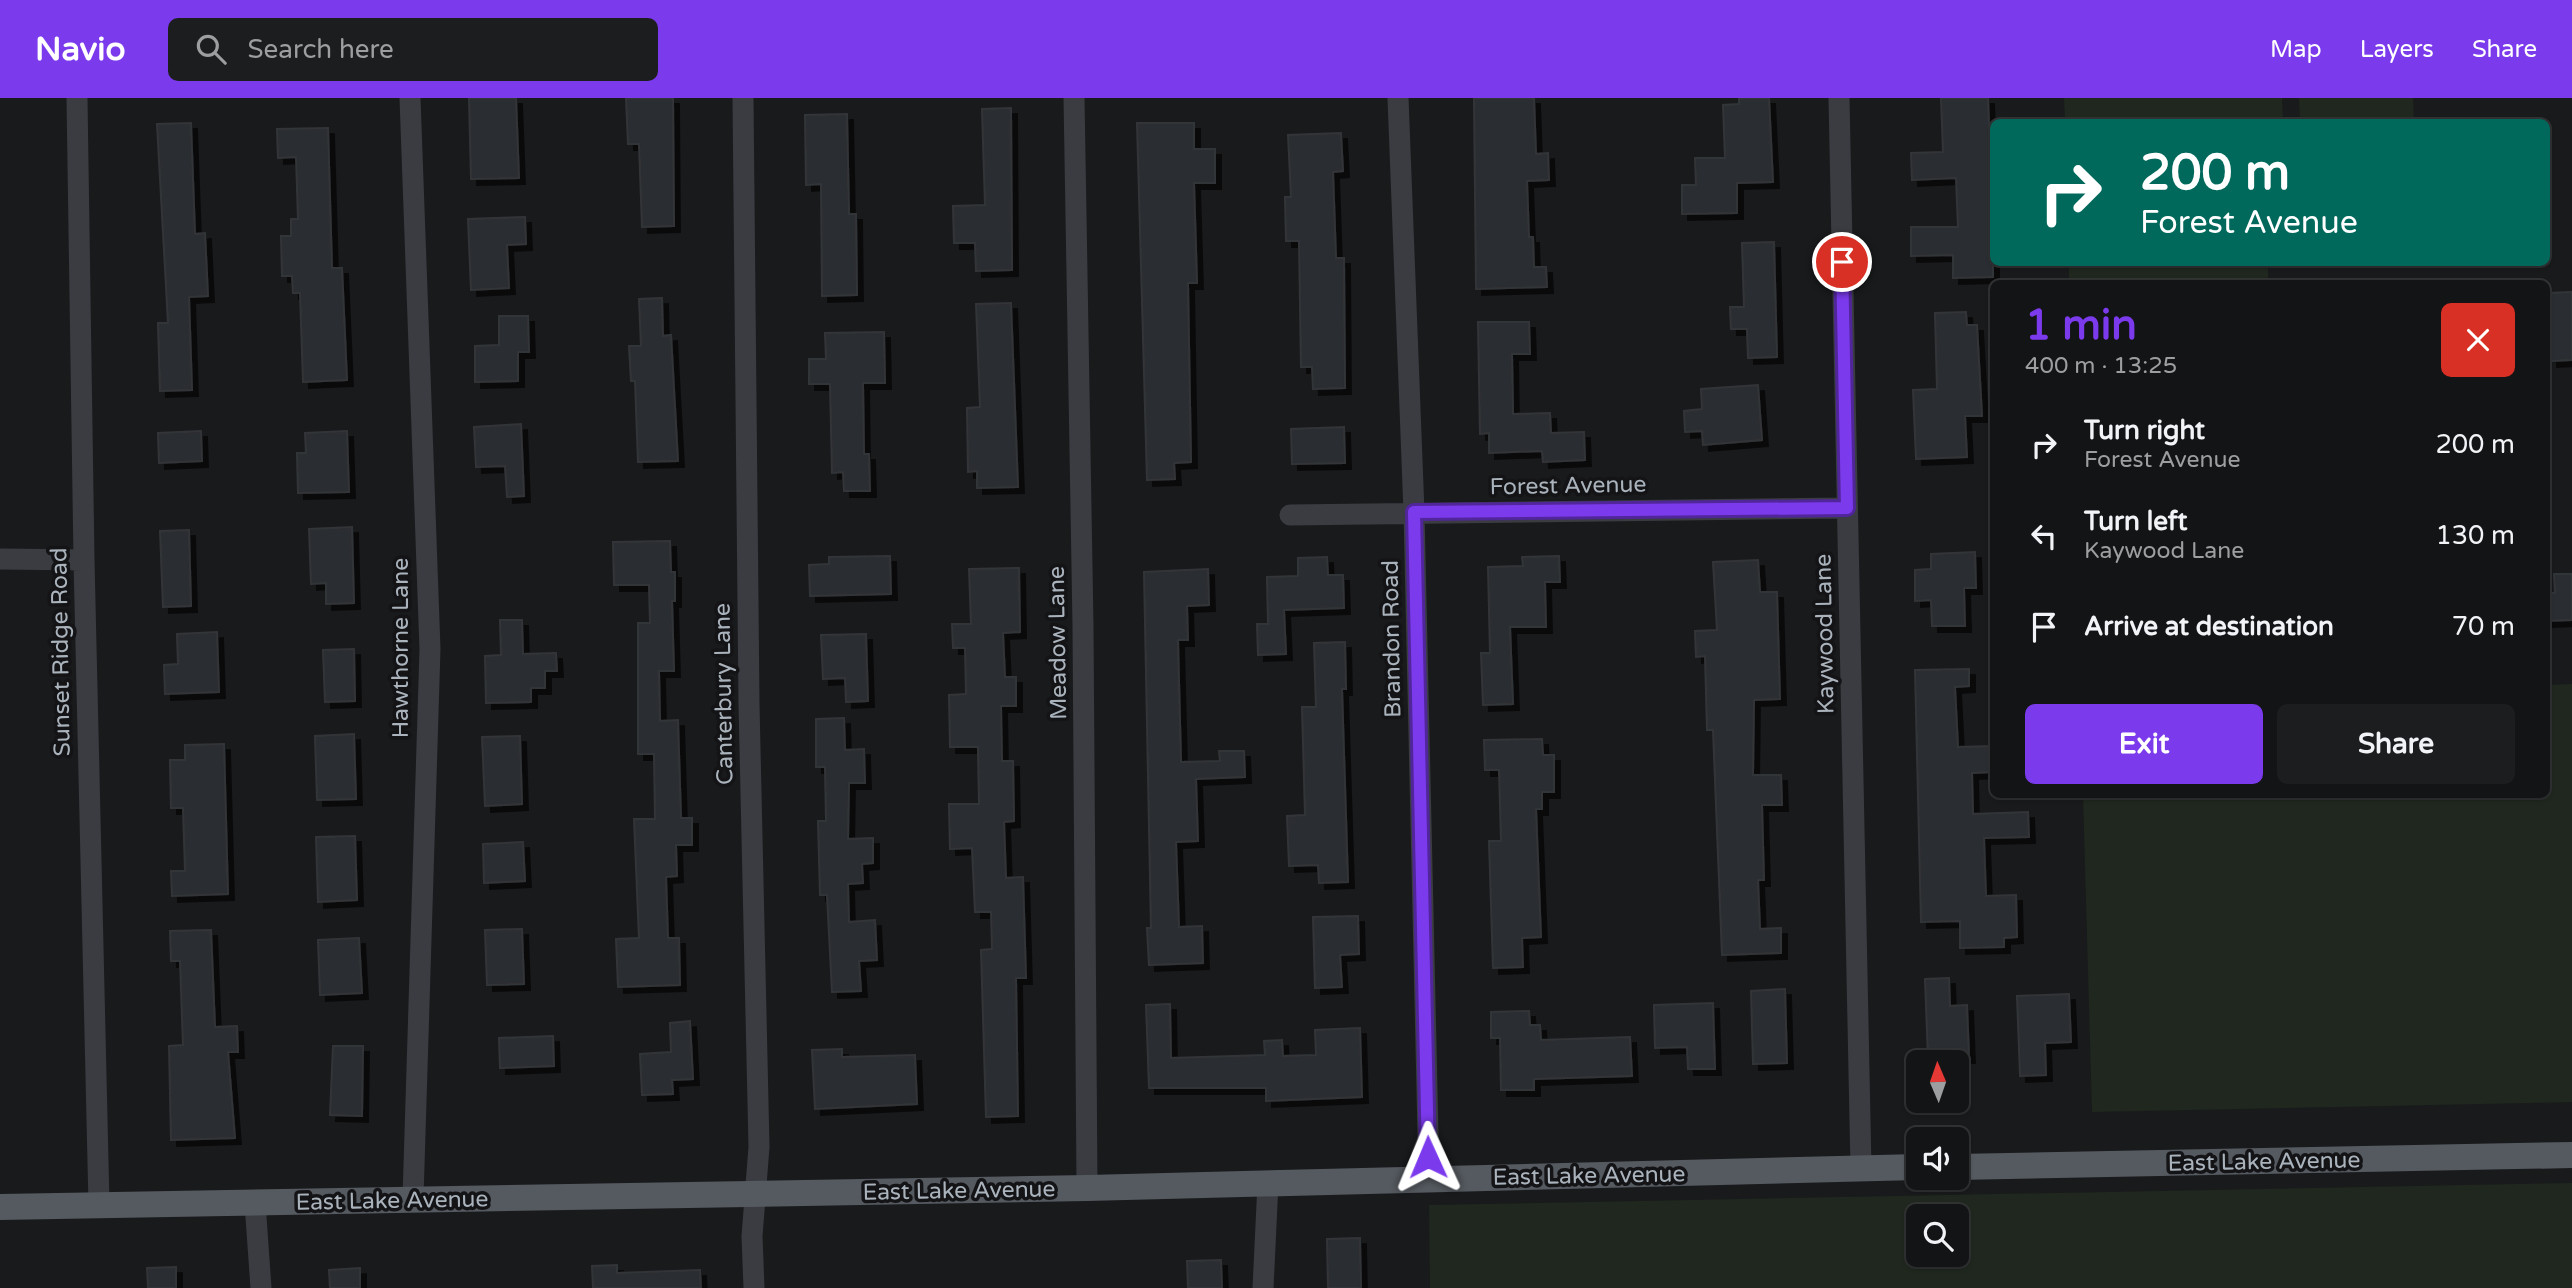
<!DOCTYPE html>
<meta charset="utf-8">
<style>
body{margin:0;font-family:"Varela Round",sans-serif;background:#1c1d1e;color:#f1f3f6;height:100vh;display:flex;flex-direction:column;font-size:26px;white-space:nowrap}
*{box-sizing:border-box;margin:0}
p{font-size:23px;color:#9d9ea0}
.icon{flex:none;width:38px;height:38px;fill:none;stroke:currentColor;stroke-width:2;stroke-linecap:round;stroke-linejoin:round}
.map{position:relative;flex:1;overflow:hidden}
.panel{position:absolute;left:1990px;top:182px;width:560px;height:518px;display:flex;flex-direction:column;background:#131415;border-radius:10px;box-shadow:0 2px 5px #0004,0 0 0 2px #323334}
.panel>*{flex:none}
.banner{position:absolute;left:1990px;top:21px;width:560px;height:147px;border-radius:10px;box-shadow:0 2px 5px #0004,0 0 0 2px #323334;background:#00695c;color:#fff;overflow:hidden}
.needle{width:46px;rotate:358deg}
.buttons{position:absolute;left:1906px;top:952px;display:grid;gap:14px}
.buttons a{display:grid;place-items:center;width:63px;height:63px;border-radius:10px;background:#131415;box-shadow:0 2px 5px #0004,0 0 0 2px #323334;font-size:35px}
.pin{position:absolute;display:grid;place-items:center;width:60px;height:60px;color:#fff;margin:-30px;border:4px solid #fff;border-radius:50%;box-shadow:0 2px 7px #0007}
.me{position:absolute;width:77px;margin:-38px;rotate:359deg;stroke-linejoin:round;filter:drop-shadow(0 0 5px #0008)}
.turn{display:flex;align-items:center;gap:24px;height:147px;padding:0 35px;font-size:32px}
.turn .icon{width:91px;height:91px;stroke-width:2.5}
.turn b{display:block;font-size:49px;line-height:60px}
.round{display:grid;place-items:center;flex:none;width:74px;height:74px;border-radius:10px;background:#1c1d1e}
.summary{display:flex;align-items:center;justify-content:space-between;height:119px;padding:0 35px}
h1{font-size:42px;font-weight:700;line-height:52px;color:#7c3aed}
.primary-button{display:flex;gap:14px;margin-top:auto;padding:14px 35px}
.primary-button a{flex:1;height:80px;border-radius:10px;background:#7c3aed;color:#fff;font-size:28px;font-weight:700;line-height:80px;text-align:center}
.primary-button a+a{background:#1c1d1e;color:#f1f3f6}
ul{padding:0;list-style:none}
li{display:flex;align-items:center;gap:21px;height:91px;padding:0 35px}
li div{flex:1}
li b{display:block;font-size:26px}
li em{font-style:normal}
header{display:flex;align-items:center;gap:42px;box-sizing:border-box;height:98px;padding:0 35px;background:#7c3aed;color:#fff}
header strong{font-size:33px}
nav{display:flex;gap:38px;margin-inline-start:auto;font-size:24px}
.search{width:490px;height:63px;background:#1c1d1e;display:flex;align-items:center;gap:18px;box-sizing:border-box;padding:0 24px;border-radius:10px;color:#9d9ea0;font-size:26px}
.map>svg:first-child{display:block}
.green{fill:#1f271e;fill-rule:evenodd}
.building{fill:#2c2d30;stroke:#333438;stroke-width:2;filter:url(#shadow)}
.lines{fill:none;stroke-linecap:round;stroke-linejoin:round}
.minor{stroke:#3a3c41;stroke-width:21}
.major{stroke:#555a60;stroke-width:26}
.route-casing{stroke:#51269a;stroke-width:18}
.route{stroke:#7c3aed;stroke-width:12}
.labels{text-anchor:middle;stroke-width:7;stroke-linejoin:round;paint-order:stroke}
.street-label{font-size:23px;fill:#aab3bc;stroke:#141417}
</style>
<header>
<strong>Navio</strong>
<div class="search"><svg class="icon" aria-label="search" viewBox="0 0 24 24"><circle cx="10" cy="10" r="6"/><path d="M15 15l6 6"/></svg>Search here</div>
<nav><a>Map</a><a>Layers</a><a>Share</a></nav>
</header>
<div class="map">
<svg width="2572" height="1190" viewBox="0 0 2572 1190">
<defs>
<filter id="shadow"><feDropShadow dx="6" dy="6" stdDeviation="0" flood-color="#0009"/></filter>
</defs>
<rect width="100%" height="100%" fill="#191a1c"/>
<!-- green -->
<path class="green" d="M2064,0H2282L2283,24H2065Z
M2299,0H2413L2414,23L2300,24Z
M2069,165H2268V185H2069Z
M2572,586V1004L2092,1014L2083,697L2546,696V587Z
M2572,1085V1190H1430L1429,1107ZM1956,1118V1157H1918V1118Z"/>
<!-- building -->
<path class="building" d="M469,0H516L519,80L471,81Z
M626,0H673L674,128L642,129L639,46H628Z
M1474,0H1534L1536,56L1548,55L1549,82L1527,83L1529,139H1533L1534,169H1546L1547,189L1476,191Z
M1739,0H1769L1773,84L1737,85V115L1682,116V87H1696L1695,60H1725L1723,7L1739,6Z
M1941,0H1988L1990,53H1993V179L1953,180V157L1911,158V129H1958L1956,80L1912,82L1911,55L1943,54Z
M1011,10L1012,172L976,173L975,145H954L953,108L985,107L982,11Z
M847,16L849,116H856L857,197L822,198L821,86L806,87L805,17Z
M191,25L195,136L205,135L208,198L189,199L192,292L160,293L158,225H168L157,26Z
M1137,25H1194V51H1215V85H1194L1197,185H1188L1191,364L1174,365L1175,381L1147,382Z
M328,30L332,170H342L347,282L303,284L300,195H293L292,178H282L281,138H291V121H298L296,59L278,60L277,31Z
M1341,35L1343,73L1333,74L1336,160H1344L1345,290L1313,291L1312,269H1301L1299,143H1286L1285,99H1291L1288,37Z
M525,119L526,146L507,147L509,190L471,192L468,121Z
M1774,144L1777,259L1748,260L1747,231H1731L1730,209H1744L1742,145Z
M2572,194V262L2551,263L2549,195Z
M662,200L663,238L671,237L678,363L638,364L635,283H631L629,248H641L639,201Z
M1011,205L1018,389L977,390V373L968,374L967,310L980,309L976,206Z
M1966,214L1967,227H1977L1982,318H1965L1967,359L1916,361L1913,292L1937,291L1935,215Z
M499,218H528L529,254H518V283L475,284V248L499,247Z
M1478,224H1529L1530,256H1512L1513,316L1550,315L1551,335L1584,334L1585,362L1543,364L1542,353L1489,355V335L1480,336Z
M884,234L885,285H863L864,356H869L870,393H844L843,374L832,375L830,286H809V261H826L825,235Z
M1758,287L1762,342L1703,347L1702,333L1685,334L1684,313L1702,311L1701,291Z
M521,326L524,398L507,399L505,368L476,369L474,329Z
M1344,329L1345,365L1292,366L1291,331Z
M201,333L202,363L159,365L158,335Z
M347,333L349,394L298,395L297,355H306L305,335Z
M352,429L354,505L326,506V485L311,486L309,431Z
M189,432L191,508L163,509L160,433Z
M670,443L671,474H675V503H672L674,573H659L660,623L678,622L681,720H692V747H676L677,778L666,779L668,840H679L680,887L618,889L616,841L639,840L634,721H655L654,656H638V525H650L649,487H614L613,444Z
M1975,454L1976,490H1964L1965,528H1932L1931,502L1915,503V472L1931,471V456Z
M890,458L891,496L810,498L809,467L829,466V459Z
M1559,458L1560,484H1545L1546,529H1510L1513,606L1483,607L1481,555H1490L1488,469L1523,468L1522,459Z
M1327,459L1328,477H1343L1344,510L1284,512L1286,556L1258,557L1257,526H1268L1267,479L1298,478V460Z
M1758,462L1760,494H1777L1780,601L1754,602L1753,677H1781L1782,707H1762L1764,782H1758L1760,831L1781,830V855L1722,857L1713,632H1707L1705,558L1696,559L1695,533L1717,532L1713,464Z
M1019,470L1020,534L1003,535L1005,579H1016V608H1001L1002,663H1013L1014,723L1004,724L1006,780L1023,779L1026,880H1016L1018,1018L986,1019L981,852L992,851L991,814H975L972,750L950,751L949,706H979L978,649H950L949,597L966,596L965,550H953L952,526H971L969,471Z
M1208,471L1209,507L1187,508L1188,542H1178L1181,664L1220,663L1219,653H1244L1245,679L1196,681L1198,743L1176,744L1179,829L1202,828L1203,865L1149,867L1147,830H1151L1144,474Z
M2554,476H2572V522L2546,523V495H2555Z
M500,522H522L523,556L556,555L557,573H545V590H531V604L486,605L485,558L501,557Z
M217,534L219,594L165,596L164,567L178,566L177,536Z
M866,536L868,603L846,604L845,580L823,581L821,537Z
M1345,544L1346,591H1342L1348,784L1319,785L1318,767L1289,768L1287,718L1305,717L1302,609H1316L1314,545Z
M354,551L355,603L325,604L323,552Z
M1969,571V588L1955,589L1958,649L1993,648V674L1972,675L1973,716L2028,714L2029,739L1984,740L1986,798L2016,797L2017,839L2004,840V849L1960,850V823L1921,824L1915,572Z
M844,620L845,652L864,651L865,685H849L848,741L873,740V765L862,766L863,785L848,786L849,824L875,822L877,862L859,863L861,893L832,894L827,797H820L818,723H826L825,669H816V621Z
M354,636L356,701L317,702L315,638Z
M520,638L522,706L485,708L482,639Z
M1542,641L1543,657H1554V694H1542V711H1536L1541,839L1522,840L1523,869L1493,870L1489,743H1501L1499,672H1485L1484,642Z
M224,646L228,796L172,798L171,773H185L183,710H171L170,662H185V647Z
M355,738L357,802L318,804L316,739Z
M523,744L525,783L484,785L483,746Z
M1358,818L1359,856L1340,857L1342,889L1315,890L1313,819Z
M522,831L524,886L487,887L485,832Z
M211,832L215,929L237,928L238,954H228L235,1040L171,1042L169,948L183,947L180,863H171L170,833Z
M359,840L362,895L320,897L318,842Z
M1949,880L1950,908L1967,907L1969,959L1928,960L1925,881Z
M1785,891L1787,965L1753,966L1751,893Z
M2069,896L2071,944L2045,945L2046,977L2020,978L2017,898Z
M1713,905L1715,971H1688L1687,949L1655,950L1654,907Z
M1170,906L1171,960L1265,957L1264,943L1282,942L1283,958L1316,957L1315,932L1360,930L1362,999L1266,1003V990H1149L1146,907Z
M1529,913L1530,927H1540L1541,942L1630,939L1632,978L1534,981V992H1501L1500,940H1491V914Z
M690,923L693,981L672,982L673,996L642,997L640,956L671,954L670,925Z
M553,938L554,968L500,970L499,940Z
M333,948H363L362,1018L330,1017Z
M842,951V959L915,957L917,1006L815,1011L812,952Z
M1360,1140L1361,1190H1328L1327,1141Z
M1221,1162L1222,1190H1188L1187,1163Z
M617,1167V1175L700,1172L701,1190H593L592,1168Z
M176,1169V1190H148L147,1170Z
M360,1170V1190H330L329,1172Z"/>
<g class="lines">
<!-- minor -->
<path class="minor" d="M77,0L84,462L99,1107
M410,0L430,551L413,1100
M743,0L749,606L759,1049L752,1138L754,1190
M1074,0L1083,528L1087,1090
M1398,0L1414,414L1429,1081
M1839,0L1861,1071
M1290,417L1847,410
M0,461L84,462
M255,1105L261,1190
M1263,1190L1268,1085"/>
<!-- major -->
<path class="major" d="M1956,1069L2572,1057
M0,1109L1087,1090L1918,1069"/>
</g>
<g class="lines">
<defs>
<path id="route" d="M1428,1059L1414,414L1847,410L1842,164"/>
</defs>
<!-- route casing -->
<use href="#route" class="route-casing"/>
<!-- route -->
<use href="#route" class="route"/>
</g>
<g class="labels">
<!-- street labels -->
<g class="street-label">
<text transform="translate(1568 387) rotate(-1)" y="8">Forest Avenue</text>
<text transform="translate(1824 536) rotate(-91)" y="8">Kaywood Lane</text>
<text transform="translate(1391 541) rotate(-91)" y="8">Brandon Road</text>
<text transform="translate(1057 545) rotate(-91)" y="8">Meadow Lane</text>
<text transform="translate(400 550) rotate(-90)" y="8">Hawthorne Lane</text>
<text transform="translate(60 554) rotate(-91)" y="8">Sunset Ridge Road</text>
<text transform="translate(723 596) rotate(-91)" y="8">Canterbury Lane</text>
<text transform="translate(2264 1063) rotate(-1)" y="8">East Lake Avenue</text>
<text transform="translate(1589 1077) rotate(-1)" y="8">East Lake Avenue</text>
<text transform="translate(959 1092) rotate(-1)" y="8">East Lake Avenue</text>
<text transform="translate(392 1102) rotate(-1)" y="8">East Lake Avenue</text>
</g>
</g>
</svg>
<div class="buttons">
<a><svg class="needle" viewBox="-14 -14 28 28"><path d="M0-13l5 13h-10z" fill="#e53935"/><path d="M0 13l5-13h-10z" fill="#9d9ea0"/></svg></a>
<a><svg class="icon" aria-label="sound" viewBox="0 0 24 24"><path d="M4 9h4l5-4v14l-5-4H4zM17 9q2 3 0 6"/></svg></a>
<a><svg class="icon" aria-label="search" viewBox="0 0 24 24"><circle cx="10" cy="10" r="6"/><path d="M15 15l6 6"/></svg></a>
</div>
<div class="pin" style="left:1842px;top:164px;background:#d93025"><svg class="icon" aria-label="arrive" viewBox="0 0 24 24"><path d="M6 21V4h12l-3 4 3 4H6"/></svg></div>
<svg class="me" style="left:1428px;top:1059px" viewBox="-20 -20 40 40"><path d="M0-17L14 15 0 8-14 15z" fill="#7c3aed" stroke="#fff" stroke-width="4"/></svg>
<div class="banner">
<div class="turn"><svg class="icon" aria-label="right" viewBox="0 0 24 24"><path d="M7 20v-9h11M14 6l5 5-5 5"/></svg><div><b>200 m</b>Forest Avenue</div></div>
</div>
<section class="panel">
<div class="summary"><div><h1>1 min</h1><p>400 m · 13:25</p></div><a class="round" style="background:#d93025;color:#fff"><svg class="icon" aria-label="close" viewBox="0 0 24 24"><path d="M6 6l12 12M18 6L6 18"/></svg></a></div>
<ul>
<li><svg class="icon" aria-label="right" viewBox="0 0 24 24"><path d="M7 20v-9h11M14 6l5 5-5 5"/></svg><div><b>Turn right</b><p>Forest Avenue</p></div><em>200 m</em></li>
<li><svg class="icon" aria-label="left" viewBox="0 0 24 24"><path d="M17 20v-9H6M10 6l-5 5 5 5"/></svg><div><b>Turn left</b><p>Kaywood Lane</p></div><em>130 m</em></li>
<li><svg class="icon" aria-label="arrive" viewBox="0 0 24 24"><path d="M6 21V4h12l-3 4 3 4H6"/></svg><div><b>Arrive at destination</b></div><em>70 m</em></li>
</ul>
<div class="primary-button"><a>Exit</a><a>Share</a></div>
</section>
</div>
